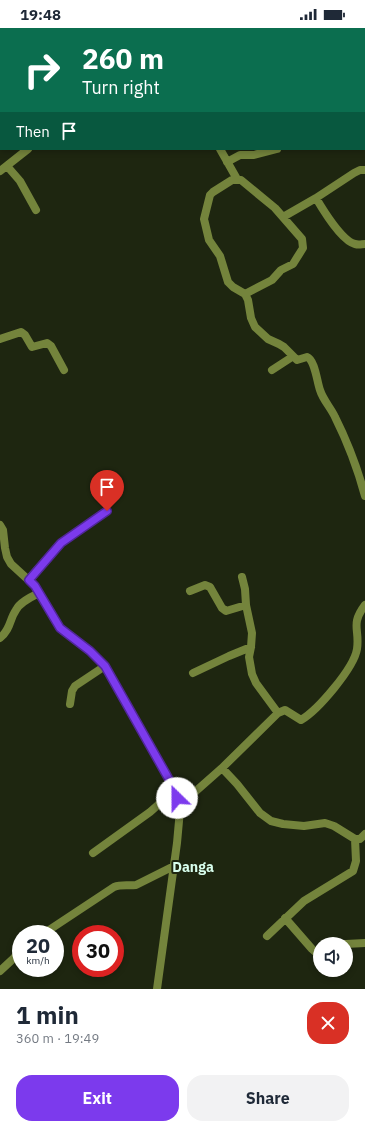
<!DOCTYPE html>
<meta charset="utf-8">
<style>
body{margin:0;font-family:"IBM Plex Sans",sans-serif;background:#f2f2f3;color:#1f2937;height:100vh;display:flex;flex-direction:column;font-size:15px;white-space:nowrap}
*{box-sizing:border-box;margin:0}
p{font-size:13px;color:#747a83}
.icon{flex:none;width:22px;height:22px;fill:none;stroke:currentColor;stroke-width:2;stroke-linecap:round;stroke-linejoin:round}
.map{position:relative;height:961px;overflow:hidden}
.drawer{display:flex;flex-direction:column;background:#fff;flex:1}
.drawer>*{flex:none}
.banner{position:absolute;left:0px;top:0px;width:365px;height:122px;box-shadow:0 2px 6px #0003;background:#0b6e4f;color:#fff;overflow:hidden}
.buttons{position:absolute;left:313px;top:909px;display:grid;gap:8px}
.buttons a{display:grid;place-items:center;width:40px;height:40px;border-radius:50%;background:#fff;box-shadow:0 2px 6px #0003;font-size:20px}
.speed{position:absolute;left:12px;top:897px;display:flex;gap:8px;font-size:20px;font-weight:700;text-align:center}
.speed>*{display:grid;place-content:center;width:52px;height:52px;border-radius:50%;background:#fff;box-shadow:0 2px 6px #0003;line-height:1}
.speed small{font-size:10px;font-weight:400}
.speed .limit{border:6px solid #d22;background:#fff;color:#111}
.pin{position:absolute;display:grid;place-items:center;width:34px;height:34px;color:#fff;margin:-41px -17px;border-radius:50% 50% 50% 0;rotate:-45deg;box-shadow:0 0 4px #0007}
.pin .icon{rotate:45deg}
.me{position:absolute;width:44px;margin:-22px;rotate:337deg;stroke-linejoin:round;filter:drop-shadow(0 0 3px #0008)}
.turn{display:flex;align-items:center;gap:14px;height:84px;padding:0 16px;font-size:18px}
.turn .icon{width:52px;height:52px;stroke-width:2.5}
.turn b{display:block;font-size:28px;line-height:34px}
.then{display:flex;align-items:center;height:38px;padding:0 16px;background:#0003;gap:8px;font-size:15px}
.round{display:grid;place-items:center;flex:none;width:42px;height:42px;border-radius:16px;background:#f2f2f3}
.summary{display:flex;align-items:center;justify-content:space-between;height:68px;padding:0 16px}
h1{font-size:24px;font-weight:700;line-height:30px}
.button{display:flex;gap:8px;margin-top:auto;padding:8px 16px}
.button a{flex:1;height:46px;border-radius:16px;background:#7c3aed;color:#fff;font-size:16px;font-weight:700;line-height:46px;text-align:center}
.button a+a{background:#f2f2f3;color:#1f2937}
.status{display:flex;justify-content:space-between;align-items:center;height:28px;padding:0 20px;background:#fff;direction:ltr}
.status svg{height:11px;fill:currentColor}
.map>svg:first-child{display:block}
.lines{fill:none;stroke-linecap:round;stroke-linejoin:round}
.minor{stroke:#74843c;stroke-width:8}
.route-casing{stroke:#51269a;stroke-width:10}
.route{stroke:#7c3aed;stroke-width:7}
.labels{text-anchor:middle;stroke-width:4;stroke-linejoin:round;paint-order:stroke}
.district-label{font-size:14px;font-weight:bold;fill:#d8feed;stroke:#1e2610}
</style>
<div class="status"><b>19:48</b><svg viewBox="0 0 49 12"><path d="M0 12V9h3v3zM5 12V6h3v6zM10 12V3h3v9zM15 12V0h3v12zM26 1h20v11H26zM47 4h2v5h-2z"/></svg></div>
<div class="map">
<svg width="365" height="961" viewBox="0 0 365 961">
<rect width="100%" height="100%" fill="#1e2610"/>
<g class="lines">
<!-- minor -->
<path class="minor" d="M69,0L70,1
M234,0L235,1
M351,0L352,1
M156,1L157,0
M364,12L365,13
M220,121L237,151
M227,134L240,127H254L277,121
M7,138L20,153L36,182
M0,143L28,121
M316,170C323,182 342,213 355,216C359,217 362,216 365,216
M283,189L316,170L354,145L360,142H365
M245,266L272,252L281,242L293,236L303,220L302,211L275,180L241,152H232L213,164L210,167L204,191L209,212L220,228L228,254L233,259L245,266L248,272L251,290L255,299L268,311L279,316L284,319L297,332L307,329C315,332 317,354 320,362C323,372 331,380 335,389C347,413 358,442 365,468
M0,311L21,304L25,307L32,319L47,315L51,318L64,342
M272,342L292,329
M0,497L3,502L5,520L7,529L11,536L35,558L60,600L90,623L105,638L175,762L180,782L177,815L157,961
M242,549L245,561L246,577L252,605L251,619L249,629L252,646L256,655L278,685
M29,551L61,515L107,483
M190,563L205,557L210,559L222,580L226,583L246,577
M0,610C11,601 9,592 16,582C20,574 31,569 39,565
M193,645L229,628L251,619
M70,676L72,663L75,658L105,638
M222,740L237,756L260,785L271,793L283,796L304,798L325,795L334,798L355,811H360L365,806
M179,778L222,740L278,685L285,682L301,692C318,682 354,640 357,621C360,601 350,597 365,577
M93,825L150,784L175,762
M285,890L312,921L320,928
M43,906L114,859C122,856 128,858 136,857L174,838
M267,908L304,873L353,843L356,833L355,811
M346,916L365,915
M0,943L14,930L21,920"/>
</g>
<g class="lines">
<defs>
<path id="route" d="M107,483L61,515L29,552L35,558L60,600L90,623L105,638L175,762L177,770"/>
</defs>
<!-- route casing -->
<use href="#route" class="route-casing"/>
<!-- route -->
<use href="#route" class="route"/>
</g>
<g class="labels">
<!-- district labels -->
<g class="district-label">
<text x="193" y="844">Danga</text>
</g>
</g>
</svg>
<div class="buttons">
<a><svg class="icon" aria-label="sound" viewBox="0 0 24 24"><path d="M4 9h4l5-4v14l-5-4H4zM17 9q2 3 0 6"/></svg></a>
</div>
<div class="speed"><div>20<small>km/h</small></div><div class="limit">30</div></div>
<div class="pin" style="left:107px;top:483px;background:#d93025"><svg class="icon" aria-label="arrive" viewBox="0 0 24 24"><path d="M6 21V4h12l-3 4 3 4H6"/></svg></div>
<svg class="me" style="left:177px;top:770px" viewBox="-20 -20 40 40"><circle r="19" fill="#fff"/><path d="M0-13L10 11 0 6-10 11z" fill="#7c3aed"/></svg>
<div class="banner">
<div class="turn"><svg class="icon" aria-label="right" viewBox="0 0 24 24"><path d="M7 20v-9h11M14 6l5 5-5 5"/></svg><div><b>260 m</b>Turn right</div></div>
<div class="then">Then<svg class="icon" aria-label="arrive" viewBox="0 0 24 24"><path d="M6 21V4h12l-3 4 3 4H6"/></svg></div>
</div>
</div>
<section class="drawer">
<div class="summary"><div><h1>1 min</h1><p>360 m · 19:49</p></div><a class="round" style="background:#d93025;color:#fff"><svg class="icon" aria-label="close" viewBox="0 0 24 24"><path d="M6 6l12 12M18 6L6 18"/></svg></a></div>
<div class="button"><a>Exit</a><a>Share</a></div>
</section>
